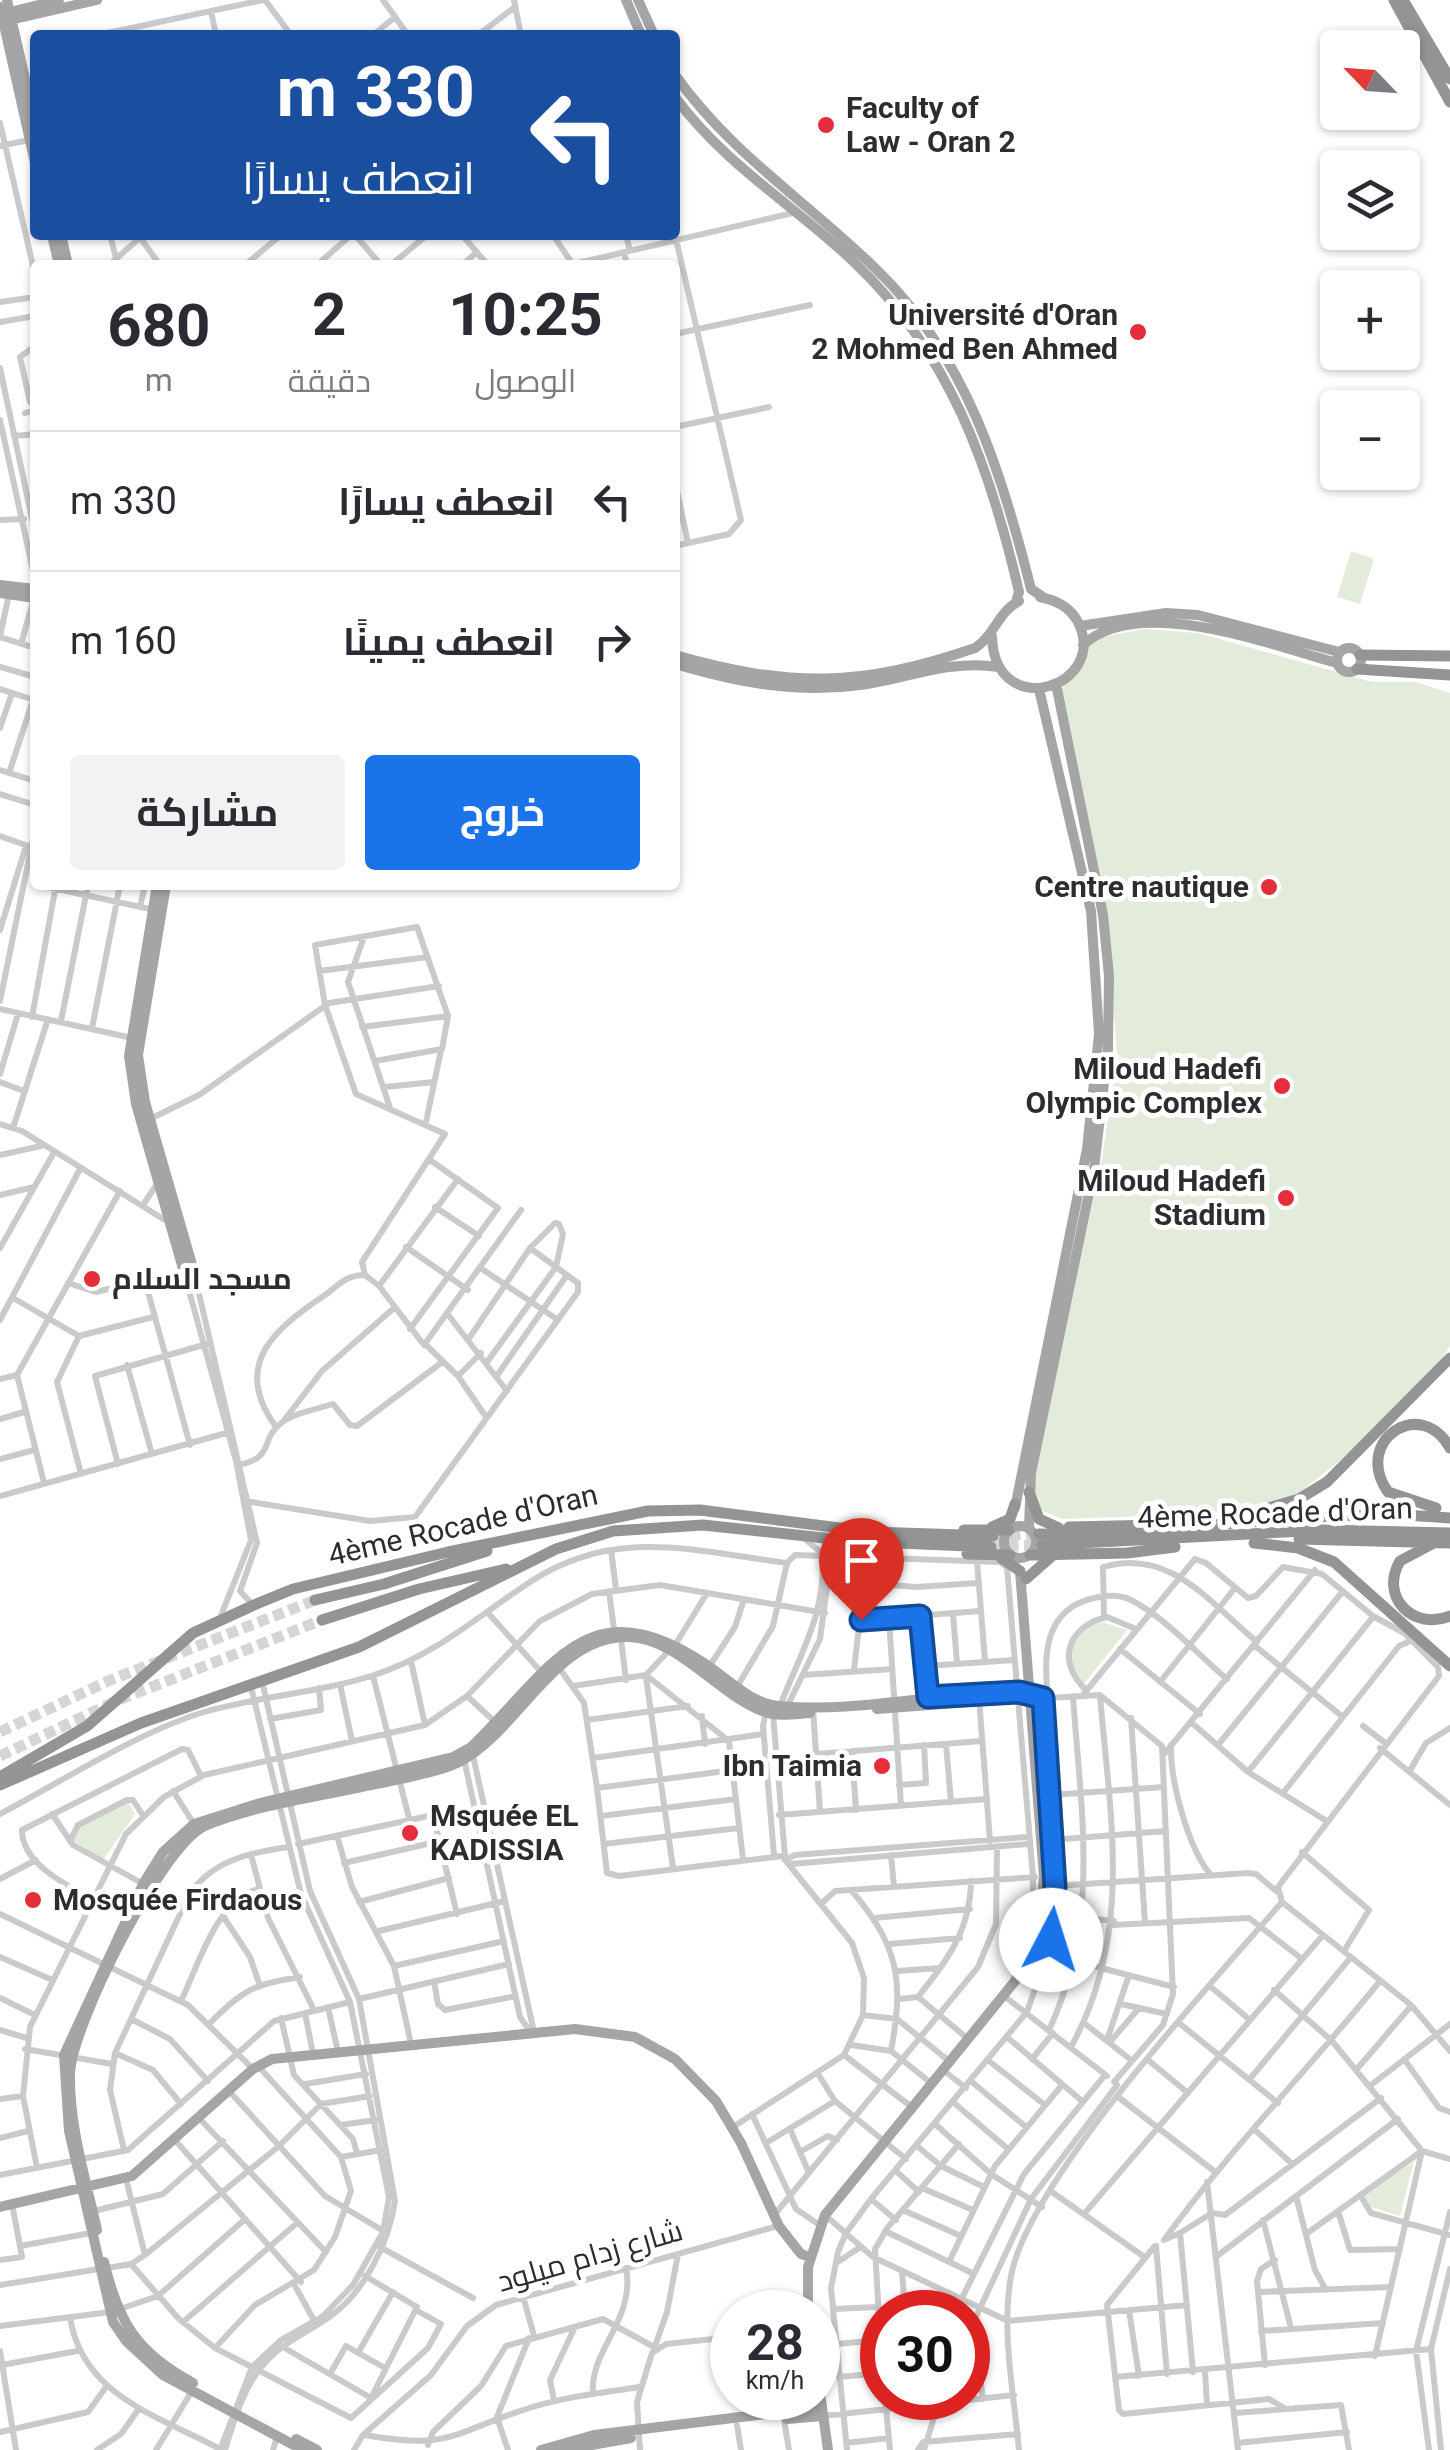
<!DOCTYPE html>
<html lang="ar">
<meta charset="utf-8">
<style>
body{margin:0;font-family:Roboto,Cairo,sans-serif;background:#f2f2f3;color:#2b2b33;direction:rtl;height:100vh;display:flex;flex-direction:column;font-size:38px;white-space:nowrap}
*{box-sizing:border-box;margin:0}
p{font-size:32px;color:#7c7c81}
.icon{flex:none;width:55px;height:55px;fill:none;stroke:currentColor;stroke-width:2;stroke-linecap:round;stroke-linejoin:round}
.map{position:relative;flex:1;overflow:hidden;direction:ltr}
.panel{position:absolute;left:30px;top:260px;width:650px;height:630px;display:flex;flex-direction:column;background:#fff;border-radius:10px;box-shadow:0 2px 8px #0004;direction:rtl}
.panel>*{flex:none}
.hud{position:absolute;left:30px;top:30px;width:650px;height:210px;border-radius:10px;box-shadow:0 2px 8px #0004;direction:rtl;background:#1a4fa0;color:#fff;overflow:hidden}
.needle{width:65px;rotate:295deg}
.buttons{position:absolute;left:1320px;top:30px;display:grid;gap:20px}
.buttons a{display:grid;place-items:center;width:100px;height:100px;border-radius:10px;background:#fff;box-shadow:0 2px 8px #0004;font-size:50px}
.speed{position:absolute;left:710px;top:2290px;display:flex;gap:20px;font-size:50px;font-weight:700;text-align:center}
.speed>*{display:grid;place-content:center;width:130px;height:130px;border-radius:50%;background:#fff;box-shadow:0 2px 8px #0004;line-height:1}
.speed small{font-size:25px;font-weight:400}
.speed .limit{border:15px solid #d22;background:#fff;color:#111}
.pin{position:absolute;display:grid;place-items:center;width:85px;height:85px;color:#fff;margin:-102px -42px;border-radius:50% 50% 50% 0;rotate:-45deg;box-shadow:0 0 10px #0007}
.pin .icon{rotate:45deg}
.me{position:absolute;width:110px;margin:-55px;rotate:5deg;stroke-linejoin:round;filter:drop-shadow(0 0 8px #0008)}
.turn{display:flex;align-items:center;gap:35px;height:210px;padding:0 40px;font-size:45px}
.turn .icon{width:130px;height:130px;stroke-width:2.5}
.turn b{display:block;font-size:70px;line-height:85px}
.eta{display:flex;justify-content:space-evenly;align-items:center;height:170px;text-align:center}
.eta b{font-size:60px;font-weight:700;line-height:70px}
.action{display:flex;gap:20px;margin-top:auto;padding:20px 40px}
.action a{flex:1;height:115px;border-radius:10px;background:#1a73e8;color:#fff;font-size:40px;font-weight:700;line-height:115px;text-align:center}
.action a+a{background:#f2f2f3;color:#2b2b33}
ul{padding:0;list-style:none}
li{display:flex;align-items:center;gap:30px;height:140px;padding:0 40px;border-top:2px solid #e1e1e2}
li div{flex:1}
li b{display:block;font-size:38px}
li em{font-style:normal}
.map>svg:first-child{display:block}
.green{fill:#e3ebda}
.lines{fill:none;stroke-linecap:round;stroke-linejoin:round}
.highway-tunnel{stroke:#d5d5d5;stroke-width:11;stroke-dasharray:11 5.5;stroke-linecap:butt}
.minor{stroke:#cacaca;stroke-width:6}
.major{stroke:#a5a5a5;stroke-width:10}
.highway{stroke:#949494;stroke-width:11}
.route-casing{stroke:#114b97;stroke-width:25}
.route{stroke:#1a73e8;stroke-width:18}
.poi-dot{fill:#e52e3c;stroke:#fff;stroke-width:4}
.labels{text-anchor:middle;stroke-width:10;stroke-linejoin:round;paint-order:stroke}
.poi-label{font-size:30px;font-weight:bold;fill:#2d2d2d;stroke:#fff;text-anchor:end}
.street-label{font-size:30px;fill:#2d2d2d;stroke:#fff}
</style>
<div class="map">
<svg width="1450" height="2450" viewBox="0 0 1450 2450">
<rect width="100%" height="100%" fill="#fff"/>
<!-- green -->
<path class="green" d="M1351,551L1374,559L1360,604L1337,597Z
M1144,629L1198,633L1372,682H1416L1450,693V1346L1435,1369L1343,1458L1294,1497L1206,1514L1062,1519L1041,1510L1032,1491L1102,1158L1117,1059L1111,957L1060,692L1092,639Z
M1102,1622L1127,1630L1082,1686L1073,1673L1070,1646L1084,1628Z
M128,1802L135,1814L103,1860L72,1840L76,1828Z
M1414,2162L1400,2216L1368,2206L1363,2193Z"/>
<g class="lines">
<!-- highway-tunnel -->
<path class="highway-tunnel" d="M993,1536L1039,1534
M991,1547L1042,1545
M0,1732L108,1681L315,1600
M0,1756L116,1701L322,1620"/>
<!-- minor -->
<path class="minor" d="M265,0L291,35
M383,0L408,35
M514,0L521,35
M211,11L216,35
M98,35L263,0
M373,35L395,17
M478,35L515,7
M0,123L35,275
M0,146L29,140
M110,235L116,258
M355,235L381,265
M462,235L488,265
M553,235L572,263
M626,235L630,251
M675,235L741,520L729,534L675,546
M139,236L160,265
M624,252L627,265
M109,265L143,235
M245,265L281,235
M317,265L351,235
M391,265L427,235
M462,265L477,252
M569,265L793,213
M0,302L35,297
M0,322L35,316
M675,334L810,305
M35,346L20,357L30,402L35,406
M0,368L35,533
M25,413L35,410
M0,420L35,580
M675,427L769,407
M14,436L35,434
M675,482L688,543
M0,520L24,519
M0,636L9,594
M0,637L35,648
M21,644L34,598
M0,667L35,677
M0,689L34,700
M0,728L12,693
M0,770L35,781
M9,773L33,700
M0,794L35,805
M0,836L31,847
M38,885L155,910
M140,907L145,885
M0,930L26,846
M364,937L348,982L390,1108
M319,971L428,957
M0,1001L35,829
M0,1009L132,1038
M32,1017L56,885
M61,1021L88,885
M362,1027L448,1016
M92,1028L120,885
M375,1061L442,1049L448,1016L417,927L315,945L325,1005L356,1094L445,1134L362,1262L365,1275L379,1286L424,1345L521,1210
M0,1074L18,1014
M0,1082L24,1091
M385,1087L434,1082
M150,1119L199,1095L329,1003L439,986
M426,1122L441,1050
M0,1124L22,1131L168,1222
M13,1128L48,1019
M0,1155L41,1146
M0,1195L34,1187
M143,1205L159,1181
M435,1207L479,1236
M406,1247L468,1290
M0,1248L53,1154
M183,1269L236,1461L251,1540L220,1618
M482,1269L558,1320
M144,1277L190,1445
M68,1283L96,1292L193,1268L257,1543L240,1591L252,1604
M379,1286L458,1179
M13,1298L79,1336
M449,1316L507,1391
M0,1320L80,1169
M410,1329L498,1208L430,1160
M425,1344L458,1376L486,1417
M487,1362L556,1267L530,1248
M127,1365L152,1454
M458,1376L481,1353
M496,1377L567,1275
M0,1379L17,1375
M0,1419L24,1412
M285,1419L322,1371L394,1308
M276,1427C230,1364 276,1328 325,1295C340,1284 346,1275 365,1275
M0,1459L34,1450
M118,1464L95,1376L207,1344
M238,1465C275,1458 260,1440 280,1424C293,1413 317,1409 333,1404L350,1425L357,1426L441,1363
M81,1474L57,1382L79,1336L153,1317
M44,1483L17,1375L120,1191
M0,1496L230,1432
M251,1502L370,1521L415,1517L578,1292V1283L556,1267L563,1234L559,1224L555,1223L530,1248L468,1340
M611,1550L616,1589
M977,1561L985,1661
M865,1583L916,1587L978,1583
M609,1591L615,1637
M488,1613L544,1675
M953,1614L957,1663
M920,1616L928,1697
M1104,1617L1103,1567C1170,1547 1210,1603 1257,1642
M889,1618L901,1806
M861,1620L980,1611
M621,1639L626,1680
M1255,1646L1343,1717
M1120,1649L1200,1714
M411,1661L425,1725
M925,1666L1015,1660
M709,1667L735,1627L744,1599
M560,1669L584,1703L597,1788L733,1770
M854,1670L867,1556
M646,1675L729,1741L743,1859
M804,1675L892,1669
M373,1676L409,1818
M646,1677L673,1868
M1160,1682L1235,1588
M340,1684L352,1741
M573,1686L646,1675L677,1642L707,1593
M737,1687L773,1626L787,1563
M1086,1690C1056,1662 1067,1626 1107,1617L1136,1629
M467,1696L495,1722
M1082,1696L1195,1559L1206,1563L1248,1598L1256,1596L1283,1567L1322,1574L1373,1616L1404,1633L1438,1667L1439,1676L1278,1887L1282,1902
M979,1698L990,1841
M1048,1698C1043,1656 1044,1609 1094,1598C1107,1595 1119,1594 1131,1600C1166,1618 1197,1654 1227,1679
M1031,1699L1100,1695L1162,1746L1173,1994L1163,2025L1114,2082
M780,1706C801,1651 825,1617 823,1554L806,1540
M786,1709L820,1639L832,1550
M813,1709L820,1812
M766,1711L763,1726L774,1855
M773,1714L785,1856
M702,1716L705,1744
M1131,1718L1145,1923
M270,1719L321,1710L319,1688
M587,1720L688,1706
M1192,1723L1248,1772L1325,1820
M1363,1726L1384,1742
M946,1744L951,1802
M1171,1745C1170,1781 1188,1847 1210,1874
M1218,1745L1343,1591
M1380,1748L1450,1805
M472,1751L534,2032
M852,1751L856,1810
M1165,1753L1315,1570
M816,1754L982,1741
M593,1758L764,1734
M464,1759L520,2017L531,2033
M1248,1772L1373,1617
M1409,1772L1426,1743L1450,1728
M899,1785L926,1783L924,1745
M597,1788L607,1873L619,1876L782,1856L852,1943L864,1978L863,2015L844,2055L733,2127
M173,1791L194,1824
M1283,1793L1399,1646L1408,1642
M1051,1795L1164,1787
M0,1814C61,1782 138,1732 204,1712C259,1696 319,1693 374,1675C434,1656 478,1616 530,1582C616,1526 694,1551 787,1563L795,1555L1000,1562L1007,1567L1033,1877V1913L1020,1961
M52,1814L73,1845L183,1906
M779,1815L987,1799
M601,1816L736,1799
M337,1836L352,1887L394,1966L411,2044
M1051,1840L1166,1831
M70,1841L78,1825L127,1800H133L142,1814
M298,1844L433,1815L457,1914
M604,1844L739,1828
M1302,1852L1369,1910L1344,1951
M251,1855L268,1918L314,2010
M891,1855L894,1887
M787,1859L795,1855L1027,1837
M344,1863L440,1841
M791,1864L1028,1844
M0,1879L36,1860
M1055,1886L1248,1873L1256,1874L1276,1891
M852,1891C899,1947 904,1980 891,2051
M92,1898C65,1885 22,1863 22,1830L182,1749L188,1750L201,1776
M359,1902L449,1878
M822,1903L835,1891L1035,1877
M0,1914L188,2005L253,2069
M223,1916L250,1957L259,1983
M874,1918L970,1909
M1084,1918L1114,1921
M1113,1925L1249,1918L1302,1959
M379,1931L505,1901
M889,1944L960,1938
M1047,1954L1174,1987
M0,1957L50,1979
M394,1966L504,1941
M897,1971L940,1968
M434,1981L438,2004L445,2010L516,1996
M1211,1987L1250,2020
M1274,1990L1332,2041L1422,2151L1450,2159
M1004,1996L1107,2076
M0,1998L35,2015
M359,1999L509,1964
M899,1999L918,1997
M181,2001C199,1964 216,1901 258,1889
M1121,2004L1167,2014
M328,2007L338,2052
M305,2013L313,2054
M863,2015L897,2019L949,2061
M281,2018L294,2075L353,2139L357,2153
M131,2019L170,2039L208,2081
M1084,2023L1131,2060
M1179,2023L1278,2103
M209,2024C243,1990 253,1984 300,1977
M0,2030L27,2038
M1049,2030C1101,1918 1081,1815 1073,1696
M1008,2038L1082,2101
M968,2039L918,1997C948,1959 970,1931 971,1881
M1107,2040L1129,1975
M1110,2042L1139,2008
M851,2045L891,2051L931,2083
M1071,2047C1134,1933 1110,1818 1100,1695
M25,2049L112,2064
M115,2053L153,2070L181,2104
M844,2055L913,2108
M1032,2059L1053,2033
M1404,2059L1439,2108L1450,2112
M1148,2060L1188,2093
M989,2061L1045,2105
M1357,2069L1411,2006
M943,2070L966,2088
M818,2074L835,2101L906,2159
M1249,2080L1351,1957
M972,2082L1026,2127
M305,2084L366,2074
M1371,2085L1450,2024
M229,2091L325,2196L385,2232
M1118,2097L1214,2171
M0,2099L23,2096
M953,2102L1008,2149
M752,2114L796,2209L821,2226
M198,2117L326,2252
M935,2124L991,2174L1042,2207
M340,2125L376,2120
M790,2129L809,2173
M1255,2130L1291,2163
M0,2138L28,2131
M174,2139L301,2282
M766,2143L835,2101
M917,2146L941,2166L984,2187
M124,2150L110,2090L115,2053L188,1897C210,1861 248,1853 288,1847
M800,2152L828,2136L837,2140
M341,2157L381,2150
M37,2168L23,2096L30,2027L126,1834L164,1797L204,1775L425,1725L467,1696L540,1621L592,1594L660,1585L825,1613
M896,2171L919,2192
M0,2175L128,2150L274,2021L350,2002
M126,2179L145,2255
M1207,2182L1238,2450
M922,2188L973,2210
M1052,2192L1143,2256
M1360,2195L1371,2213L1450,2235
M1296,2196L1315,2270L1326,2290
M871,2199L896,2220
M12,2204L20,2246
M94,2211L163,2194L223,2141
M905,2211L961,2236
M1338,2211L1350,2250L1400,2249
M775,2214L978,1967L996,1924L997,1847
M1084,2214L1323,1935
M826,2216L873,2257L1008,2321L1187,2305
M1263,2220L1291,2328
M885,2231L974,2274
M1180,2233L1212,2213L1225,2215L1381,2098
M1306,2234L1422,2151
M1166,2239L1180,2233L1193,2372
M1164,2240C1230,2149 1309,2069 1380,1981
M378,2246L473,2298
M1156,2246L1167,2374
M1154,2247L1107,2305L1119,2410L1123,2414L1269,2399L1286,2409
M1217,2256L1398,2119
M0,2260L22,2257L20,2246L91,2233
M949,2262L995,2166L1062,2085
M836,2263L859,2248
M131,2264L179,2319L215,2348L351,2418L428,2348L441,2324L416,2310
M107,2268L131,2264L145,2255L279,2146L321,2104L370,2096
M902,2271L905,2312
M294,2284L316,2324
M0,2285L99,2269
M1258,2292L1391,2287
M523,2296L534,2336
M904,2303L924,2312
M834,2309L877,2307
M117,2310L158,2296L244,2220
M1129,2310L1139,2376
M955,2312L1024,2174L1105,2075
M70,2317C82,2396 159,2416 220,2449
M183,2322L297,2223
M0,2326L110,2312
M818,2328L835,2326
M1261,2331L1383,2323
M968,2334L1031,2199L1117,2085
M968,2334L976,2345L983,2399
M837,2344L880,2340
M281,2346L371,2398L417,2307L365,2276
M215,2348L255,2305L314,2270L335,2237L351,2191L341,2157L259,2067
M654,2349L667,2312L678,2254
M0,2351L16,2450
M358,2353L393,2292
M1375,2356L1422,2151
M2,2365L77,2351
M1265,2365L1257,2281L1261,2269L1275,2260
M882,2369L875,2249L888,2227L959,2144
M1205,2371L1207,2405
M330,2374L346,2346L385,2368
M839,2377L882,2373
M1115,2377L1431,2349
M593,2394C589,2350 636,2320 626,2268
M885,2398L890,2450
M554,2401L550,2380L575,2327
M1234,2413L1341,2405L1349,2450
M823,2416L1014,2395
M784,2420L789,2450
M737,2425L741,2450
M0,2432L88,2412L106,2387
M364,2435C451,2450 449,2434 526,2409C562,2397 601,2393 639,2387
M846,2443L889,2438
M1237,2443L1347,2432
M428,2445L433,2432L481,2386L506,2346L603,2319L654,2347
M97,2450L121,2434L138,2410
M156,2450L192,2391
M220,2450L252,2367L281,2340L323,2316L353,2285L383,2232L389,2197L350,2002L301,1894L251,1687
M225,2450C234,2421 243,2388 263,2365C282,2342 309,2332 332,2315C366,2290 389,2241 395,2201L359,1999L310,1891L262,1681
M273,2450L277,2437
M354,2450L363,2435L431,2375L467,2326L496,2305L778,2226
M508,2450L497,2417L529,2338
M640,2450L637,2402L652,2353L666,2344L732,2337
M847,2450L831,2288L838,2252L846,2233L871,2199L1027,2012L1047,1954L1055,1887L1043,1698
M918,2450L923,2442L1018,2434
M924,2450L940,2398
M1019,2450C1014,2394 1001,2332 1011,2276C1029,2179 1213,1982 1282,1902L1411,2005L1450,2051
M1429,2450L1416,2351L1450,2212
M1441,2450L1431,2349L1450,2269"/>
<!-- major -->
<path class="major" d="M7,0L35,122
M626,0L641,35
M638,0L654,35
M0,7L35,163
M6,13L59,0
M6,21L97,0
M675,75C732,155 808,202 877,270C966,356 1002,473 1031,589L1043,597
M675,97C725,165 794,205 854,262C950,353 990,467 1019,592L1016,602
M52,235L59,265
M61,235L68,265
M0,585L35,589
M0,593L35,598
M1080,626L1166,613L1198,615L1339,652
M992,636C994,724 1110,687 1078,622C1070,607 1056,600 1040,597
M1083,645C1139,593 1274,646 1337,663
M1337 660a12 12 0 1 1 24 0a12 12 0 1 1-24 0Z
M675,655C791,688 861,687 975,648C995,635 997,613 1019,601
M675,664C736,682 795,694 860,685C905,679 951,659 998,667
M157,885L129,1056L136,1104L183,1269
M166,885L138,1055L145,1102L193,1268
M1015,1508L1087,1149L1099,1034L1091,911L1039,689
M1004 1542a16 16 0 1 1 32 0a16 16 0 1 1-32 0Z
M1029,1528L1031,1473L1094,1169L1108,1049L1109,976L1103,915L1056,684
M877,1709L994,1700
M0,2207L132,2176L253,2069L272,2059L575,2029L635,2037L675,2059L716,2101L741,2143L779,2226L801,2254L810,2257
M97,2230C86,2180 69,2126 70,2074C71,2027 162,1845 205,1826C255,1804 340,1793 396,1780C417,1775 442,1771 461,1761C520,1729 554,1637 627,1637C678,1637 717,1695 765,1712C779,1717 795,1714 810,1713
M104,2262C119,2323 136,2352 193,2383
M808,2312V2267L825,2215L1015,1981L1039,1931L1044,1877L1020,1571
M818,2378L828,2450
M787,2419L823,2416
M296,2439L317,2450
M303,2450L163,2375L126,2341L113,2322L69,2131L64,2055L143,1884L163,1852L194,1824L260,1803L453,1757L471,1747C553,1668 587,1584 707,1665C729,1680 752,1704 779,1706C863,1714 947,1689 1031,1693
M541,2450L594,2435L822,2407
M564,2450L631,2438"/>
<!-- highway -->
<path class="highway" d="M1394,0L1450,102
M1403,0L1450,79
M1360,655L1450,656
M1357,669L1450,675
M1029,1492L1039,1519L1059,1528
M1436,1508L1388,1492C1352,1441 1421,1395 1450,1448
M1248,1514L1299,1499L1327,1482L1450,1358
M992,1527L1010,1519L1015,1504
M1069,1527L1160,1525
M964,1530H1009
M1039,1534C1177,1537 1312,1505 1450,1518
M1299,1539L1450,1543
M1254,1543L1298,1548L1334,1562L1450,1666
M1432,1544L1400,1561C1379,1597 1413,1631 1450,1616
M1042,1545L1322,1530L1450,1533
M967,1554L1010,1555
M1030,1555L1127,1553L1175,1547
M1001,1558L1020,1571
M1026,1579L1052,1556
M315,1600L384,1584L487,1551
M322,1620L419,1589L506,1569
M0,1777L87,1726L193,1633L254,1605L293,1589L448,1552L648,1511L700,1510L871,1532L993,1536
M0,1785L141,1723L359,1647L556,1549L613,1531L703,1525L852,1541L991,1547"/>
</g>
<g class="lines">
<defs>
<path id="route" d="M861,1620L920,1616L928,1697L1019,1692L1043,1698L1055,1886L1051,1940"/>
</defs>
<!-- route casing -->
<use href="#route" class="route-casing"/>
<!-- route -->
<use href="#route" class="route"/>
</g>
<!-- markers -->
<g class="poi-dot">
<circle cx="826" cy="125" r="10"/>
<circle cx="1138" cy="332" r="10"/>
<circle cx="1269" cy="887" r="10"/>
<circle cx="1282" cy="1086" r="10"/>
<circle cx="1286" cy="1198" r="10"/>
<circle cx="92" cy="1279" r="10"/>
<circle cx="882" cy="1766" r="10"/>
<circle cx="410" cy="1833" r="10"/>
<circle cx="33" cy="1900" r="10"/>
</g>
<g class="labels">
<!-- poi labels -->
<g class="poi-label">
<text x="846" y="118" text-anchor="start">Faculty of<tspan x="846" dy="34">Law - Oran 2</tspan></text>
<text x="1118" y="325">Université d'Oran<tspan x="1118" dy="34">2 Mohmed Ben Ahmed</tspan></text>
<text x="1249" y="897">Centre nautique</text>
<text x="1262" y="1079">Miloud Hadefi<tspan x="1262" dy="34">Olympic Complex</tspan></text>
<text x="1266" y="1191">Miloud Hadefi<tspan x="1266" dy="34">Stadium</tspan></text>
<text x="112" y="1289" text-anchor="start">مسجد السلام</text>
<text x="862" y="1776">Ibn Taimia</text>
<text x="430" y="1826" text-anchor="start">Msquée EL<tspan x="430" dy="34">KADISSIA</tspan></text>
<text x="53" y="1910" text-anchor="start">Mosquée Firdaous</text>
</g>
<!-- street labels -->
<g class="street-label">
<text transform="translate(1275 1513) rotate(-2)" y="10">4ème Rocade d'Oran</text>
<text transform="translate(463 1525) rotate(-13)" y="10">4ème Rocade d'Oran</text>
<text transform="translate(590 2256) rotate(-16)" y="10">شارع زدام ميلود</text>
</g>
</g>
</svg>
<div class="buttons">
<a><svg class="needle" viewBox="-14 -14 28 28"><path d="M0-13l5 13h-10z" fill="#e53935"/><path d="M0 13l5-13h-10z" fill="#7c7c81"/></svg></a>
<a><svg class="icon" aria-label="layers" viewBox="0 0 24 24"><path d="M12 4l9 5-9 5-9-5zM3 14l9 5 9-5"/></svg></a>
<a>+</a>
<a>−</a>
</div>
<div class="speed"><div>28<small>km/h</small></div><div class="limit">30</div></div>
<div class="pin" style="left:861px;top:1620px;background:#d93025"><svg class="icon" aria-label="arrive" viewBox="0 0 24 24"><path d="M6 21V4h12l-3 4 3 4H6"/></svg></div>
<svg class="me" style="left:1051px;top:1940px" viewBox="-20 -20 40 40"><circle r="19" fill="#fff"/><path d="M0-13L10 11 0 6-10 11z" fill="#1a73e8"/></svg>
<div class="hud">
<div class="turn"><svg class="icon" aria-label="left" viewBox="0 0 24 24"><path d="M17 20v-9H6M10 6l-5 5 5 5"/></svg><div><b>330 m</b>انعطف يسارًا</div></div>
</div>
<section class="panel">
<div class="eta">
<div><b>10:25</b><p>الوصول</p></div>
<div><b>2</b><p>دقيقة</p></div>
<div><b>680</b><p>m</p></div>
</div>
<ul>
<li><svg class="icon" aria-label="left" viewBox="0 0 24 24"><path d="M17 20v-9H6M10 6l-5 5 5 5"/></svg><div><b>انعطف يسارًا</b></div><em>330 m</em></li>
<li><svg class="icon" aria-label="right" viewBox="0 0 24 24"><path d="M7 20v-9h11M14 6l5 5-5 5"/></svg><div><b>انعطف يمينًا</b></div><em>160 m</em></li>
</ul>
<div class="action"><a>خروج</a><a>مشاركة</a></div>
</section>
</div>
